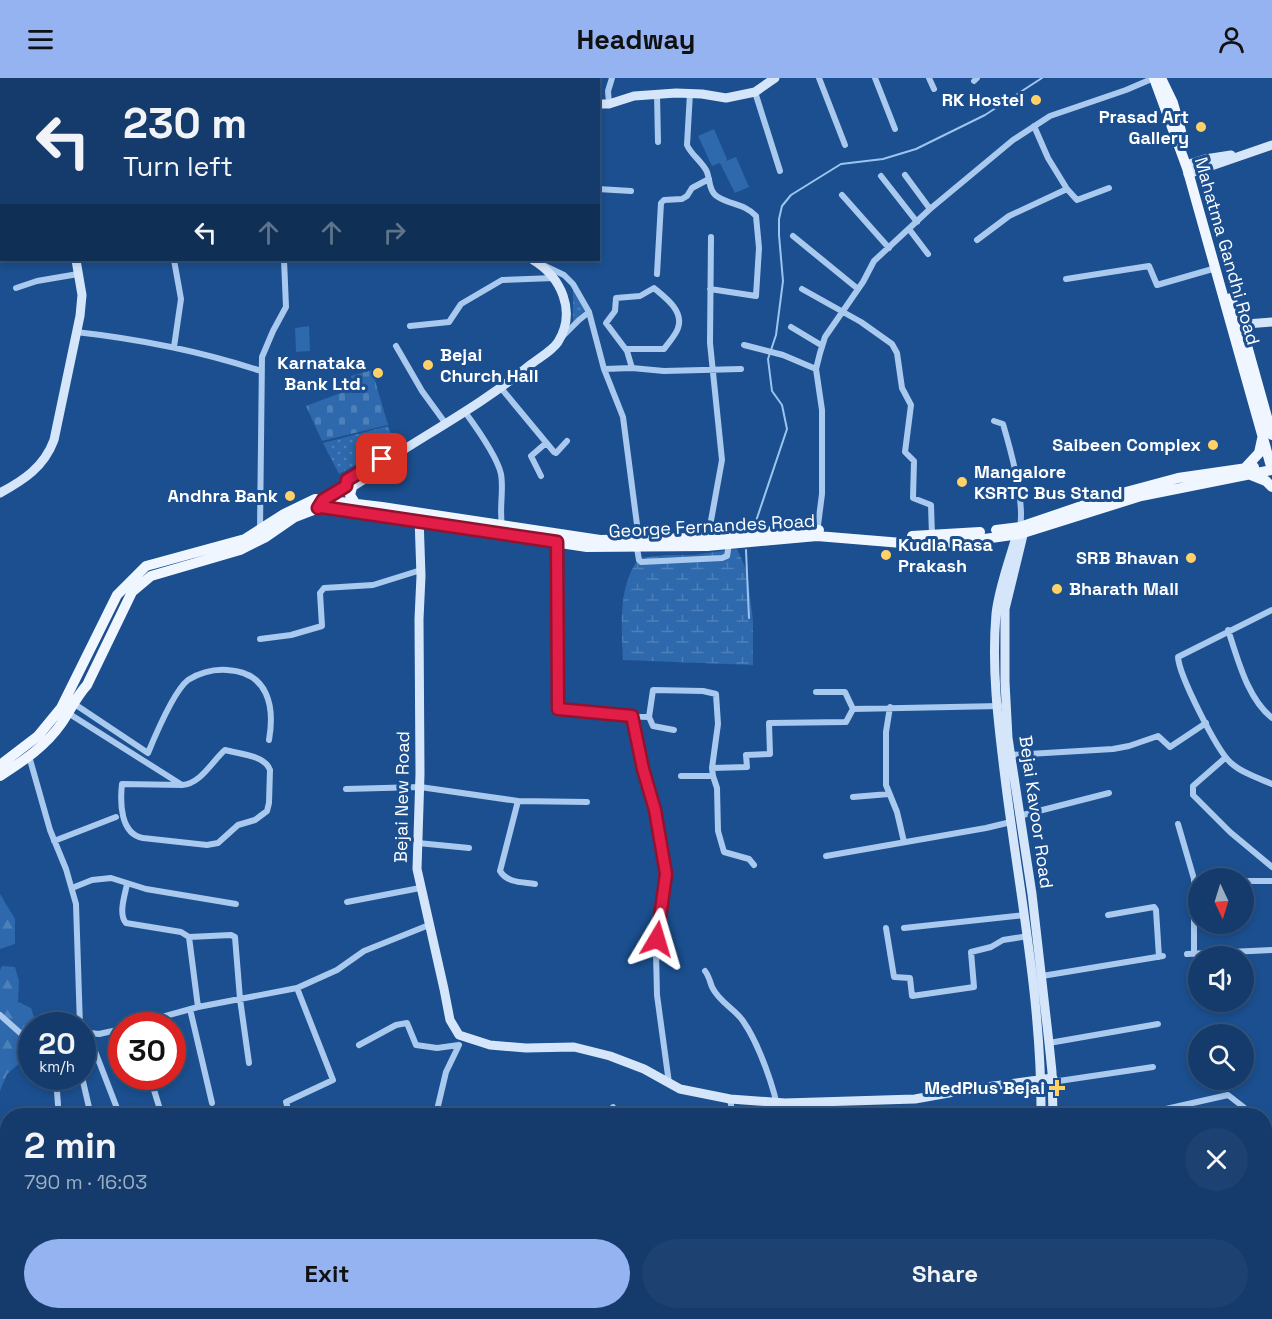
<!DOCTYPE html>
<meta charset="utf-8">
<style>
body{margin:0;font-family:"Space Grotesk",sans-serif;background:#1d4271;color:#f1f3f6;height:100vh;display:flex;flex-direction:column;font-size:22px;white-space:nowrap}
*{box-sizing:border-box;margin:0}
p{font-size:20px;color:#9dadc1}
.icon{flex:none;width:33px;height:33px;fill:none;stroke:currentColor;stroke-width:2;stroke-linecap:round;stroke-linejoin:round}
.map{position:relative;flex:1;overflow:hidden}
.drawer{position:absolute;left:0px;top:1030px;width:1272px;height:212px;display:flex;flex-direction:column;background:#143b6b;border-radius:24px 24px 0 0;box-shadow:0 3px 9px #0003,0 0 0 2px #33557e}
.drawer>*{flex:none}
.banner{position:absolute;left:0px;top:0px;width:600px;height:183px;box-shadow:0 3px 9px #0003,0 0 0 2px #33557e;background:#143b6b;color:#f1f3f6;overflow:hidden}
.needle{width:39px;rotate:176deg}
.controls{position:absolute;left:1188px;top:790px;display:grid;gap:12px}
.controls a{display:grid;place-items:center;width:66px;height:66px;border-radius:50%;background:#143b6b;box-shadow:0 3px 9px #0003,0 0 0 2px #33557e;font-size:30px}
.speed{position:absolute;left:18px;top:934px;display:flex;gap:12px;font-size:30px;font-weight:700;text-align:center}
.speed>*{display:grid;place-content:center;width:78px;height:78px;border-radius:50%;background:#143b6b;box-shadow:0 3px 9px #0003,0 0 0 2px #33557e;line-height:1}
.speed small{font-size:15px;font-weight:400}
.speed .limit{border:9px solid #d22;background:#fff;color:#111}
.pin{position:absolute;display:grid;place-items:center;width:51px;height:51px;color:#fff;margin:-26px;border-radius:12px;box-shadow:0 3px 9px #0006}
.me{position:absolute;width:66px;margin:-33px;rotate:7deg;stroke-linejoin:round;filter:drop-shadow(0 0 4px #0008)}
.turn{display:flex;align-items:center;gap:21px;height:126px;padding:0 24px;font-size:27px}
.turn .icon{width:78px;height:78px;stroke-width:2.5}
.turn b{display:block;font-size:42px;line-height:51px}
.lanes{display:flex;align-items:center;height:57px;padding:0 24px;background:#0003;justify-content:center;gap:30px;direction:ltr}
.lanes .off{opacity:.35}
.round{display:grid;place-items:center;flex:none;width:63px;height:63px;border-radius:32px;background:#1d4271}
.headline{display:flex;align-items:center;justify-content:space-between;height:102px;padding:0 24px}
h1{font-size:36px;font-weight:600;line-height:45px}
.button{display:flex;gap:12px;margin-top:auto;padding:12px 24px}
.button a{flex:1;height:69px;border-radius:36px;background:#95b2f1;color:#111;font-size:24px;font-weight:600;line-height:69px;text-align:center}
.button a+a{background:#1d4271;color:#f1f3f6}
header{display:flex;justify-content:space-between;align-items:center;height:78px;padding:0 24px;background:#95b2f1;color:#111;font-size:27px;font-weight:600}
.map>svg:first-child{display:block}
.grass{fill:url(#grass-tufts)}
.forest{fill:url(#forest-firs)}
.wetland{fill:url(#wetland-marsh)}
.cemetery{fill:url(#cemetery-stones)}
.park{fill:url(#park-dots)}
.pitch{fill:#2e69ad}
.lines{fill:none;stroke-linecap:round;stroke-linejoin:round}
.stream{stroke:#9cc4f0;stroke-width:2}
.street{stroke:#a9c9ee;stroke-width:6}
.secondary{stroke:#d6e6fa;stroke-width:9}
.primary{stroke:#f0f6ff;stroke-width:10}
.highway{stroke:#fff;stroke-width:12}
.route-casing{stroke:#92132f;stroke-width:15}
.route{stroke:#e11d48;stroke-width:10}
.poi-dot{fill:#ffd166;stroke:#1b4f8f;stroke-width:2}
.labels{text-anchor:middle;stroke-width:6;stroke-linejoin:round;paint-order:stroke}
.poi-label{font-size:18px;font-weight:bold;fill:#fff;stroke:#1b4f8f;text-anchor:end}
.street-label{font-size:18px;fill:#fff;stroke:#1b4f8f}
</style>
<header><svg class="icon" aria-label="menu" viewBox="0 0 24 24"><path d="M4 6h16M4 12h16M4 18h16"/></svg>Headway<svg class="icon" aria-label="person" viewBox="0 0 24 24"><circle cx="12" cy="8" r="4"/><path d="M4 21q1-7 8-7t8 7"/></svg></header>
<div class="map">
<svg width="1272" height="1241" viewBox="0 0 1272 1241">
<defs>
<pattern id="grass-tufts" width="24" height="20" patternUnits="userSpaceOnUse" patternTransform="scale(1.5)"><rect width="24" height="20" fill="#2e69ad"/><path d="M3 7l-1-3M5 7V3M7 7l1-3M15 17l-1-3M17 17v-4M19 17l1-3" fill="none" stroke="#4d80b9"/></pattern>
<pattern id="forest-firs" width="22" height="20" patternUnits="userSpaceOnUse" patternTransform="scale(1.5)"><rect width="22" height="20" fill="#2e69ad"/><path d="M5 1l3.5 6h-7zM16 11l3.5 6h-7z" fill="#4d80b9"/></pattern>
<pattern id="wetland-marsh" width="20" height="14" patternUnits="userSpaceOnUse" patternTransform="scale(1.5)"><rect width="20" height="14" fill="#2e69ad"/><path d="M1 5h8M5 5V1M11 12h8M15 12V8" fill="none" stroke="#4d80b9"/></pattern>
<pattern id="cemetery-stones" width="16" height="16" patternUnits="userSpaceOnUse" patternTransform="scale(1.5)"><rect width="16" height="16" fill="#2e69ad"/><path d="M2 7V4a2 2 0 0 1 4 0v3zM10 15v-3a2 2 0 0 1 4 0v3z" fill="#4d80b9"/></pattern>
<pattern id="park-dots" width="8" height="8" patternUnits="userSpaceOnUse" patternTransform="scale(1.5)"><rect width="8" height="8" fill="#2e69ad"/><path d="M2 2h.1M6 6h.1" fill="none" stroke="#4d80b9" stroke-width="1.8" stroke-linecap="round"/></pattern>
</defs>
<rect width="100%" height="100%" fill="#1b4f8f"/>
<!-- grass -->
<path class="grass" d="M160,1235H268L269,1241H155Z"/>
<!-- forest -->
<path class="forest" d="M0,816L15,841V866L0,871Z
M2,888L15,889L19,903L18,924L31,930L37,948H32L31,965L27,979L7,996L0,1013V892Z
M55,1234L94,1235L106,1241H53Z"/>
<!-- wetland -->
<path class="wetland" d="M737,471L747,493L753,543V587L623,582C622,546 617,511 639,480L667,477H693Z"/>
<!-- cemetery -->
<path class="cemetery" d="M372,292L388,347L322,363L306,328L354,310L351,298Z"/>
<!-- park -->
<path class="park" d="M573,212L586,231L573,244Z
M388,348L395,365L339,396L323,365Z"/>
<!-- pitch -->
<path class="pitch" d="M714,51L727,81L726,83L736,79L749,109L735,115L720,85L712,88L698,58Z
M309,248L310,273L296,274L295,250Z"/>
<g class="lines">
<!-- stream -->
<path class="stream" d="M754,449L787,351L782,327L772,313L768,281L776,257L783,203L779,157V141L782,128L791,117L841,86L883,81L916,71L985,37L1042,0
M746,472L749,540"/>
<!-- street -->
<path class="street" d="M819,0L845,67
M875,0L895,51
M929,0L934,11
M148,2L149,0
M974,3L977,0
M755,14L780,93
M690,15L687,67C691,77 702,83 707,94C710,102 709,114 718,119C731,127 745,126 756,138L759,170L756,218L710,211
M657,16L658,64
M609,26L608,13L612,0
M0,70H2
M905,97L930,131
M881,98L917,144
M598,111L631,113
M1067,111L1077,122L1109,110
M0,113H2
M842,117L889,170
M909,151L928,176
M793,158L858,211
M977,162L1009,138L1067,111L1048,80L1034,48
M174,182L181,221L174,269
M545,188L564,197L573,206L589,234L604,291L623,339L639,462
M657,196L661,125L664,122L682,121L687,118L692,110L709,101
M1066,201L1149,188L1157,207L1216,190
M16,210L37,203L78,196
M802,211L861,244L892,266L897,275L902,310L911,327L905,374L914,383L913,420L931,427L932,457
M410,248L449,244L461,226L502,202L554,200
M791,249L821,267
M76,254C139,261 200,273 261,293
M563,258L579,242L589,234
M744,267L783,277L816,291
M396,268L422,313L446,346
M626,271H664C668,265 676,257 678,250C684,233 666,220 654,210L640,218L616,220L615,233L606,245L627,273L632,290
M604,291L632,290L664,293L741,291
M501,310L554,374L556,375L567,363
M465,334C476,349 497,378 501,396C504,412 499,430 502,448
M994,343L1003,346C1011,373 1025,423 1020,449
M541,398L531,378L546,365
M260,451L262,279L273,253L286,229L284,182
M817,455L822,416V332L816,291L820,275L825,259L863,204L874,183L930,131L1013,62L1050,38L1126,12L1154,0
M708,459L722,382L710,265L711,159
M557,464L558,631L614,638L649,639
M637,470L639,482L641,484L722,480L727,478L729,466
M1272,532L1178,579C1179,597 1217,673 1231,685C1242,695 1258,700 1272,706
M1228,552C1238,581 1247,620 1272,640
M260,561L291,557L322,548L320,515L324,510L373,507L421,492
M816,614H845L853,631L1000,628
M73,625L148,675C155,658 174,613 188,602C201,594 212,591 227,592C268,594 275,628 269,662
M890,629L886,654V707L897,734L904,764
M68,635L182,707C201,706 213,682 225,672C239,676 265,677 270,692L269,725L267,733L255,742L238,747L218,765L207,767L143,760C120,756 120,724 122,706L182,707
M632,638L643,691L655,732L666,796L656,874L657,917L669,1005
M674,652L653,648L649,639L653,612L703,613L716,616L718,646L712,690L713,698H681
M1011,677L1113,671L1129,668L1158,658L1170,669L1206,645
M29,678L50,752L66,791L76,826L80,948
M1225,680L1193,708V717L1230,754L1272,789
M712,690L747,689L746,677L770,676L769,645L846,644L853,631
M713,698L717,710L718,753L724,774L749,781L754,787
M346,711L420,709L518,723L587,724
M853,719L889,716
M518,723L500,793C507,805 522,804 535,806
M1019,738L1109,715
M1178,746L1194,801V876
M54,763L116,739
M418,765L469,770
M826,778L986,750L1011,744
M1244,803H1272
M127,806C125,817 118,836 126,845L181,854L189,859L198,929
M72,810L92,802L111,800L146,811L236,826
M347,824L420,810
M1108,837L1154,829L1156,832L1159,879
M886,850L894,899L910,900L912,918L974,909L971,874L991,869L1003,862L1028,858
M904,850L1025,837
M189,859L231,857L235,859L240,921L249,985
M1187,876L1272,872
M705,893C709,898 710,904 712,909C719,924 735,931 743,943C759,966 775,1011 779,1038
M1042,898L1163,878
M190,931L212,1025
M0,937L27,961H32
M129,948L198,929L297,910L337,892L364,873L429,847
M82,954L99,956L122,951
M88,955L120,1038
M1049,965L1158,946
M359,967L396,947L407,945L416,967L437,970L459,967
M56,999L58,1027
M82,999L91,1038
M150,999L162,1038
M1052,1004L1153,989
M730,1021L733,1038
M613,1029L616,1038
M290,1038L286,1024L333,1002L297,910
M437,1038V1032L446,994L459,967
M1135,1038L1228,1017L1246,1031L1249,1038
M1264,1070L1272,1067
M1264,1073L1270,1078L1271,1094L1264,1101
M1266,1101L1272,1108
M43,1234V1241
M274,1234L275,1241
M377,1234L381,1241
M434,1234L444,1241
M547,1234L553,1241
M584,1234L589,1241
M765,1234V1241
M1264,1234H1272
M504,1236V1234
M1052,1238L1255,1234
M357,1241L366,1234
M663,1241L686,1234
M722,1241L745,1234
M816,1241L819,1234"/>
<!-- secondary -->
<path class="secondary" d="M42,0V2
M487,2V0
M598,26H609L634,18L676,15L702,16L726,20L755,14L775,0
M1186,87L1205,81L1231,77
M1188,96L1272,67
M1234,247L1272,244
M382,381H389L386,388L352,409L346,408L347,402Z
M389,381C437,350 485,324 530,287C539,280 552,273 558,264C577,233 561,199 533,182
M0,415C24,402 44,389 54,362L80,238L82,217L76,182
M320,426L323,422L346,408
M419,439L421,498L419,541L420,696L417,791L444,911L450,942L459,957L490,967L526,970L574,969L610,978L644,991L680,1011L730,1021L785,1025L915,1021L971,1011L1053,1000
M1025,449L1005,531V604L1008,660L1032,816L1049,965L1052,994L1053,1038
M1018,452C1011,479 999,508 996,536C991,594 999,651 1006,708C1020,818 1042,927 1041,1038
M1045,1234V1241
M1052,1234L1053,1241"/>
<!-- primary -->
<path class="primary" d="M1154,0L1187,90L1272,392
M1161,0L1173,25L1181,53
M1231,220L1241,246L1272,357
M1245,390L1259,375L1262,361
M1251,397L1266,403L1272,409
M352,409L350,417L355,425
M996,452L1020,449L1111,418L1178,400L1254,389
M912,458L980,454
M0,687L38,658L61,630L117,517L146,488L245,461L284,436L315,421L382,429L600,462L695,460L775,453L819,452
M0,698C23,683 45,669 61,646C70,633 76,619 87,607L132,514L151,498L240,472L266,459L295,439L321,429L587,469L707,468L817,458L902,465H956L1020,456L1141,418L1272,392"/>
<!-- highway -->
<path class="highway" d="M0,1181L8,1182
M0,1191L8,1192
M105,1234L116,1241
M123,1234L133,1241"/>
</g>
<g class="lines">
<defs>
<path id="route" d="M382,381L347,402L346,408L323,422L318,430L321,429L557,464L558,631L632,638L643,691L655,732L666,796L657,861"/>
</defs>
<!-- route casing -->
<use href="#route" class="route-casing"/>
<!-- route -->
<use href="#route" class="route"/>
</g>
<!-- markers -->
<g class="poi-dot">
<circle cx="1036" cy="22" r="6"/>
<circle cx="1201" cy="49" r="6"/>
<circle cx="428" cy="287" r="6"/>
<circle cx="378" cy="295" r="6"/>
<circle cx="1213" cy="367" r="6"/>
<circle cx="962" cy="404" r="6"/>
<circle cx="290" cy="418" r="6"/>
<circle cx="886" cy="477" r="6"/>
<circle cx="1191" cy="480" r="6"/>
<circle cx="1057" cy="511" r="6"/>
<path d="M1054 1001h6v6h6v6h-6v6h-6v-6h-6v-6h6z"/>
</g>
<g class="labels">
<!-- poi labels -->
<g class="poi-label">
<text x="1024" y="28">RK Hostel</text>
<text x="1189" y="45">Prasad Art<tspan x="1189" dy="21">Gallery</tspan></text>
<text x="440" y="283" text-anchor="start">Bejai<tspan x="440" dy="21">Church Hall</tspan></text>
<text x="366" y="291">Karnataka<tspan x="366" dy="21">Bank Ltd.</tspan></text>
<text x="1201" y="373">Saibeen Complex</text>
<text x="974" y="400" text-anchor="start">Mangalore<tspan x="974" dy="21">KSRTC Bus Stand</tspan></text>
<text x="278" y="424">Andhra Bank</text>
<text x="898" y="473" text-anchor="start">Kudla Rasa<tspan x="898" dy="21">Prakash</tspan></text>
<text x="1179" y="486">SRB Bhavan</text>
<text x="1069" y="517" text-anchor="start">Bharath Mall</text>
<text x="1045" y="1016">MedPlus Bejai</text>
</g>
<!-- street labels -->
<g class="street-label">
<text transform="translate(1227 173) rotate(74)" y="6">Mahatma Gandhi Road</text>
<text transform="translate(712 448) rotate(-3)" y="6">George Fernandes Road</text>
<text transform="translate(402 719) rotate(-89)" y="6">Bejai New Road</text>
<text transform="translate(1036 734) rotate(82)" y="6">Bejai Kavoor Road</text>
</g>
</g>
</svg>
<div class="controls">
<a><svg class="needle" viewBox="-14 -14 28 28"><path d="M0-13l5 13h-10z" fill="#e53935"/><path d="M0 13l5-13h-10z" fill="#9dadc1"/></svg></a>
<a><svg class="icon" aria-label="sound" viewBox="0 0 24 24"><path d="M4 9h4l5-4v14l-5-4H4zM17 9q2 3 0 6"/></svg></a>
<a><svg class="icon" aria-label="search" viewBox="0 0 24 24"><circle cx="10" cy="10" r="6"/><path d="M15 15l6 6"/></svg></a>
</div>
<div class="speed"><div>20<small>km/h</small></div><div class="limit">30</div></div>
<div class="pin" style="left:382px;top:381px;background:#d93025"><svg class="icon" aria-label="arrive" viewBox="0 0 24 24"><path d="M6 21V4h12l-3 4 3 4H6"/></svg></div>
<svg class="me" style="left:657px;top:861px" viewBox="-20 -20 40 40"><path d="M0-17L14 15 0 8-14 15z" fill="#e11d48" stroke="#fff" stroke-width="4"/></svg>
<div class="banner">
<div class="turn"><svg class="icon" aria-label="left" viewBox="0 0 24 24"><path d="M17 20v-9H6M10 6l-5 5 5 5"/></svg><div><b>230 m</b>Turn left</div></div>
<div class="lanes"><svg class="icon" aria-label="left" viewBox="0 0 24 24"><path d="M17 20v-9H6M10 6l-5 5 5 5"/></svg><svg class="icon off" aria-label="ahead" viewBox="0 0 24 24"><path d="M12 20V5M6 11l6-6 6 6"/></svg><svg class="icon off" aria-label="ahead" viewBox="0 0 24 24"><path d="M12 20V5M6 11l6-6 6 6"/></svg><svg class="icon off" aria-label="right" viewBox="0 0 24 24"><path d="M7 20v-9h11M14 6l5 5-5 5"/></svg></div>
</div>
<section class="drawer">
<div class="headline"><div><h1>2 min</h1><p>790 m · 16:03</p></div><a class="round"><svg class="icon" aria-label="close" viewBox="0 0 24 24"><path d="M6 6l12 12M18 6L6 18"/></svg></a></div>
<div class="button"><a>Exit</a><a>Share</a></div>
</section>
</div>
